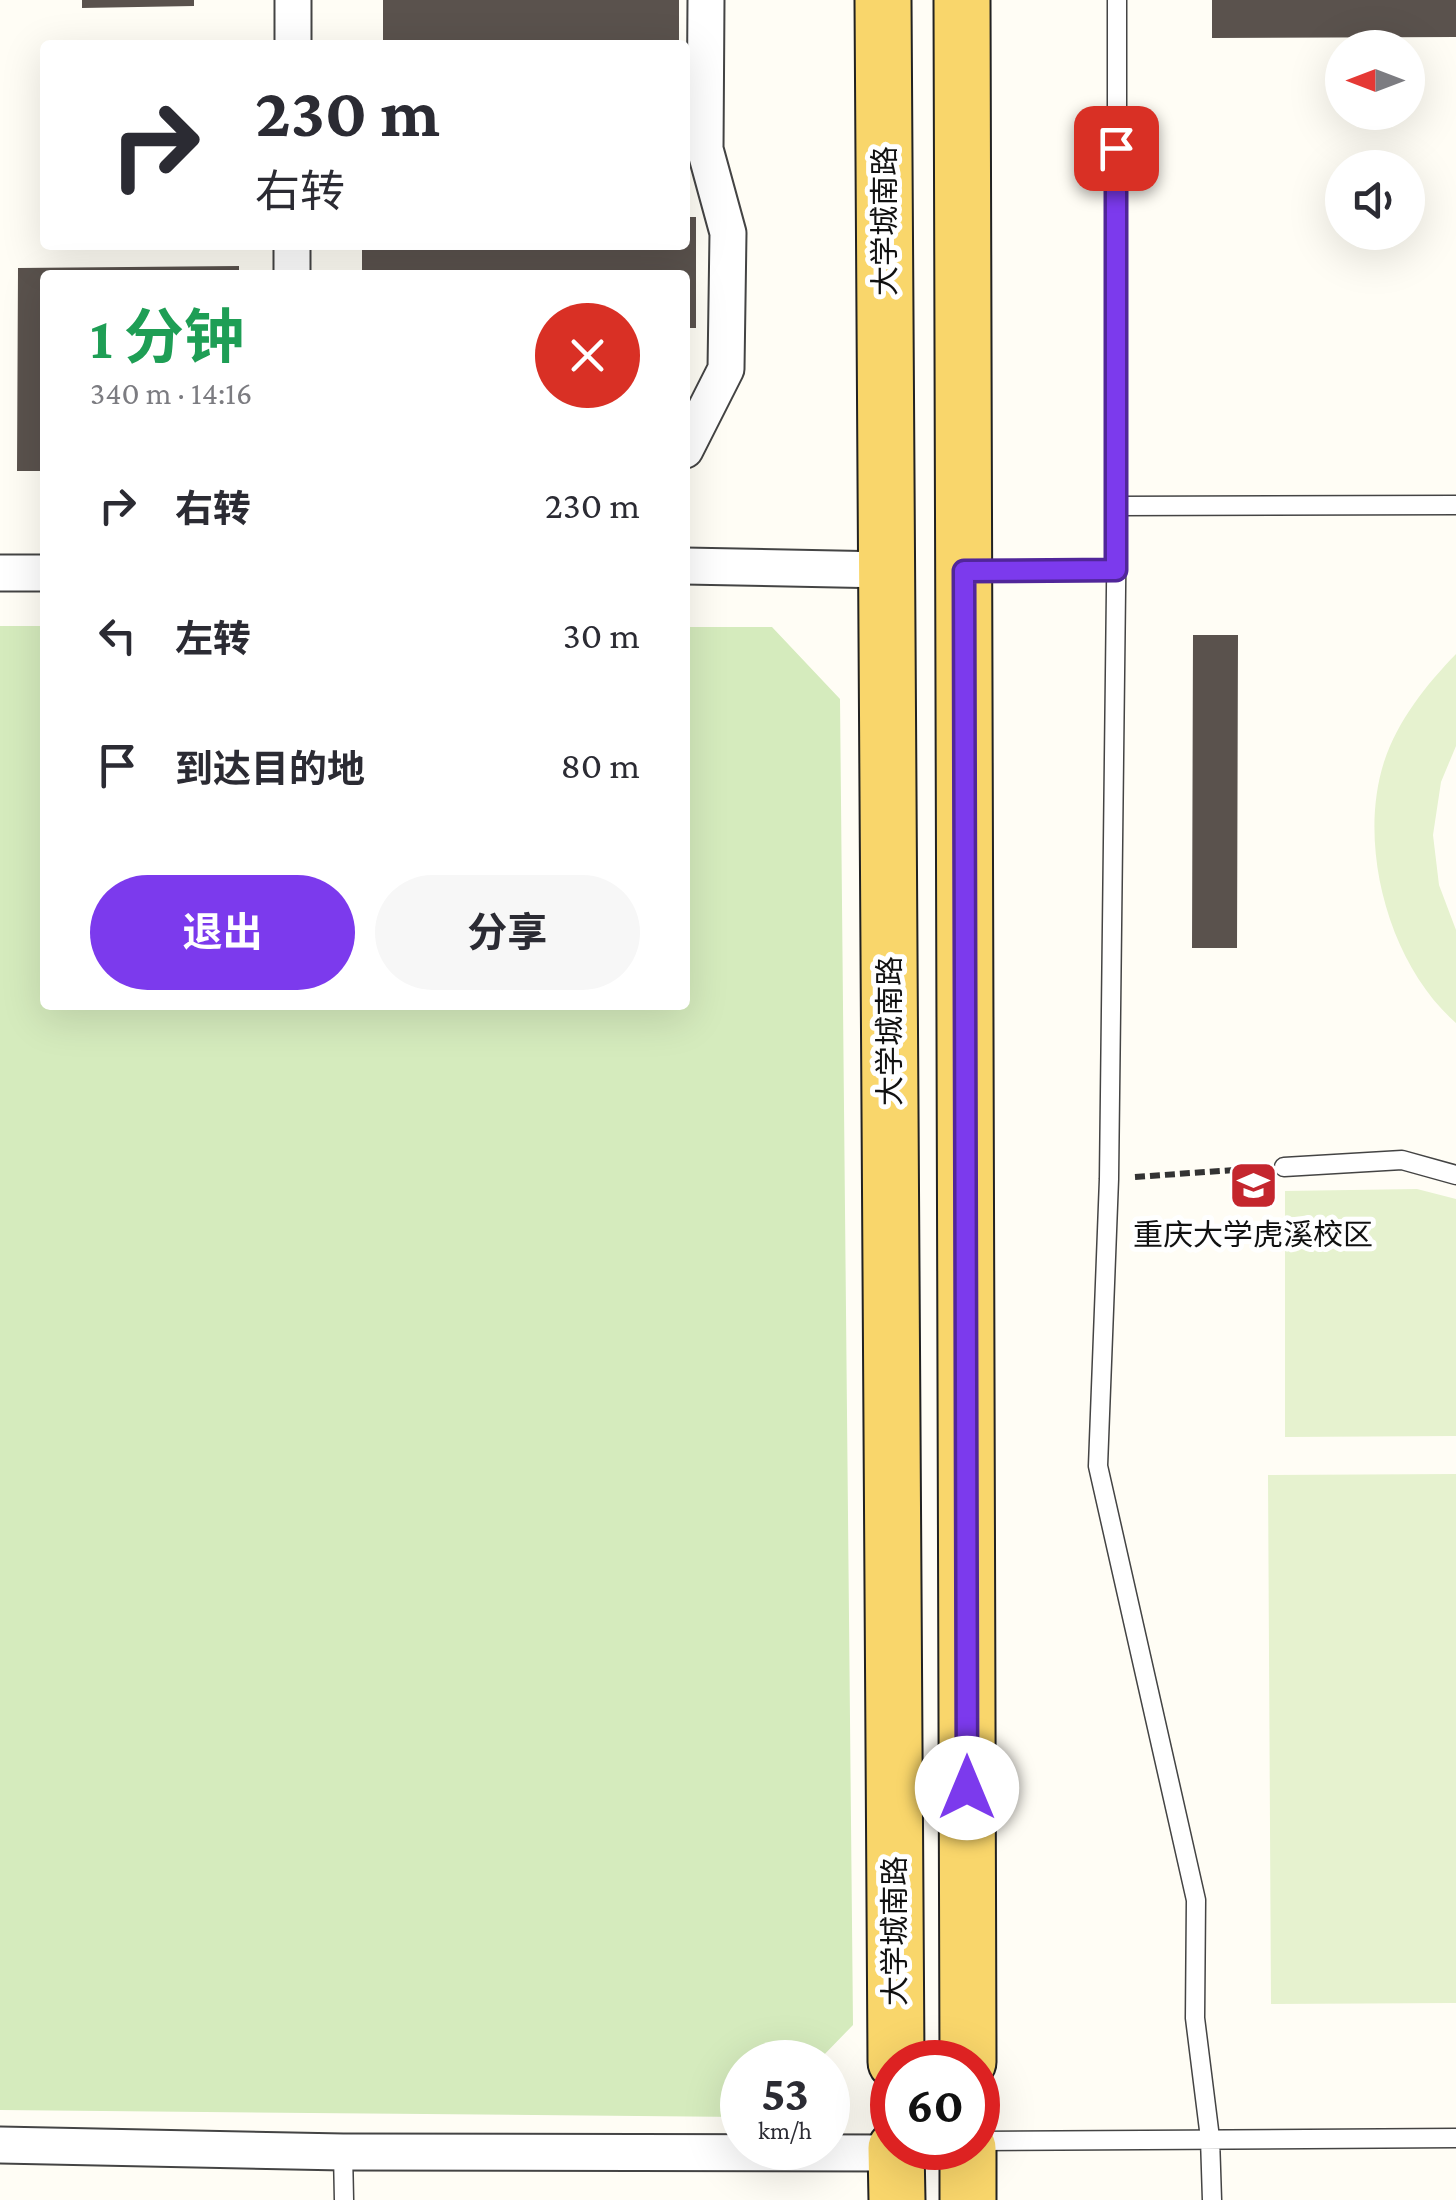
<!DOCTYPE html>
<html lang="zh">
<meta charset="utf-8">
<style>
body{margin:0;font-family:"Crimson Pro","Noto Sans SC",serif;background:#f7f7f7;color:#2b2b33;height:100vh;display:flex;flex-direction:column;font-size:38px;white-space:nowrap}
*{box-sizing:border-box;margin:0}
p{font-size:32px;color:#7c7c81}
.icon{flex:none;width:55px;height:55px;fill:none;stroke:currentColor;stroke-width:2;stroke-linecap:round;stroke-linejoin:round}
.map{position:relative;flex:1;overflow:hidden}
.panel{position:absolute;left:40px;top:270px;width:650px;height:740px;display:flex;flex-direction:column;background:#fff;border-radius:10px;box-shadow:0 10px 40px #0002}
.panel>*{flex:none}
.hud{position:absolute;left:40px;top:40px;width:650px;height:210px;border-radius:10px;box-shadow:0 10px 40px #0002;background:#fff;color:#2b2b33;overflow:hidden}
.needle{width:65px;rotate:270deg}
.tools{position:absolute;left:1325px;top:30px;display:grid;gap:20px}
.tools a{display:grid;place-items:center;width:100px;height:100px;border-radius:50%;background:#fff;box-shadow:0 10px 40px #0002;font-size:50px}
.speed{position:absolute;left:720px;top:2040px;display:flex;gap:20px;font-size:50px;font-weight:700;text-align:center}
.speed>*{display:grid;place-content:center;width:130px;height:130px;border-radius:50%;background:#fff;box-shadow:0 10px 40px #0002;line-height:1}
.speed small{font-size:25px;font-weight:400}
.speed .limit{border:15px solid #d22;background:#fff;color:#111}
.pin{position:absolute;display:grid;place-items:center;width:85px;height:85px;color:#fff;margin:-42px;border-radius:20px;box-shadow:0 5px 15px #0006}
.me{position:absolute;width:110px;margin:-55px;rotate:0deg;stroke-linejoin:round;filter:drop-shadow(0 0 8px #0008)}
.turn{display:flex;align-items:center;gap:35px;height:210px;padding:0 50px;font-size:45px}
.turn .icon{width:130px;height:130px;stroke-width:2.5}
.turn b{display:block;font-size:70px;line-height:85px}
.round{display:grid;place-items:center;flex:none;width:105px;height:105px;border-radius:52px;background:#f7f7f7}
.headline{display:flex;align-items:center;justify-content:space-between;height:170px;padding:0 50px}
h1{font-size:60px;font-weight:700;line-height:75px;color:#1e9e55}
.primary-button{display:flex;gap:20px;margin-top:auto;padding:20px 50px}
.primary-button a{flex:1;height:115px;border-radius:60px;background:#7c3aed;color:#fff;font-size:40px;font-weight:700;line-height:115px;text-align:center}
.primary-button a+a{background:#f7f7f7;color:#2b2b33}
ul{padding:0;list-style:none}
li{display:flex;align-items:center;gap:30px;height:130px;padding:0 50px}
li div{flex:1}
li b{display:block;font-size:38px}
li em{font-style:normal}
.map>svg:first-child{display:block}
.green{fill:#d5ebbd}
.pitch{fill:#e6f2cf}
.building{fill:#5a524d}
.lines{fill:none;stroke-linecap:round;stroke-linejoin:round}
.lane-casing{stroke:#444;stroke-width:21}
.street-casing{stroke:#444;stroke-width:39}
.primary-casing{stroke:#222;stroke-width:59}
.path{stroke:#333;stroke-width:6;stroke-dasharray:10 5;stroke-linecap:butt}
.lane{stroke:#fff;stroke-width:18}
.street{stroke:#fff;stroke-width:35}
.primary{stroke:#f9d66b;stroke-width:55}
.route-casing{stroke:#51269a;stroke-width:25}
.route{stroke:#7c3aed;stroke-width:18}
.labels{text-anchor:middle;stroke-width:10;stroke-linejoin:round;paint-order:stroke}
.street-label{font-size:30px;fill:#111;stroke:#fff}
.poi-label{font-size:30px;fill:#111;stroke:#fff}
</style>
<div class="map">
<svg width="1456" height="2200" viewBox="0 0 1456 2200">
<rect width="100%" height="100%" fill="#fffdf5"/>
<!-- green -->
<path class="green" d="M0,626H45V1005H685V627H772L840,699L853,2025L817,2062H742V2117L0,2110Z"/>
<!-- pitch -->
<path class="pitch" d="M1456,654V746L1441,782L1433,835L1439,885L1456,930V1023C1389,965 1357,846 1384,762C1398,720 1426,685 1456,654Z
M1417,1189L1456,1199V1436L1285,1437V1191Z
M1456,1474V2003L1271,2004L1268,1475Z"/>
<!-- building -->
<path class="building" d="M82,0H194V6L82,8Z
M383,0H679V45H383Z
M1212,0H1456V37L1212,38Z
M685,217H696V328H685V275H362V245H685Z
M239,266V275H45V471H17L18,268Z
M1193,635H1238L1237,948H1192Z"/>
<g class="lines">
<defs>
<path id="lane" d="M1117,0V506L1109,1179L1098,1466L1196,1900L1195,2018L1210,2138L1212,2200
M1117,506L1456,505
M969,571L1116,570
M1284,1167L1402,1160L1456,1175
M978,2141L1456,2138
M343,2152L344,2200"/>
<path id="street" d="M293,45V0
M292,275V245
M685,450L726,369L728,233L705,149L706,0
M685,566L887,570
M0,573H45
M0,2145L343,2152L896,2153L928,2148"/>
<path id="primary" d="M883,0L896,2062
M962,0L968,2062
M896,2148L897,2200
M968,2148V2200"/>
</defs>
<!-- lane casing -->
<use href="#lane" class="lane-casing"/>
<!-- street casing -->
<use href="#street" class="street-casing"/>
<!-- primary casing -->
<use href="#primary" class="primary-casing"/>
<!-- path -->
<path class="path" d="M1135,1177L1262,1168"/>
<!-- lane -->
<use href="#lane" class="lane"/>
<!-- street -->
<use href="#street" class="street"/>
<!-- primary -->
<use href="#primary" class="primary"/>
</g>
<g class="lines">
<defs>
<path id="route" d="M967,1788L964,571L1116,570V148"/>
</defs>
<!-- route casing -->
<use href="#route" class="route-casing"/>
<!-- route -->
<use href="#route" class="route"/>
</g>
<!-- icons -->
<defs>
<symbol id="university-square" viewBox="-11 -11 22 22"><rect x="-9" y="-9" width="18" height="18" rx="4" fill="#c4262e" stroke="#fff"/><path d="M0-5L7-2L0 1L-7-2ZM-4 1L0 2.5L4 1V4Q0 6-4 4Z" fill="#fff"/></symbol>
</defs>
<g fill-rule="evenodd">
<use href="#university-square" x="1226" y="1158" width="55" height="55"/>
</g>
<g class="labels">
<!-- street labels -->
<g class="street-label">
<text transform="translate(885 221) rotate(-90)" y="10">大学城南路</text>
<text transform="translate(890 1031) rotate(-90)" y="10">大学城南路</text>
<text transform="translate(895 1931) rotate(-90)" y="10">大学城南路</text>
</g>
<!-- poi labels -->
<g class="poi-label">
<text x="1253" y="1245">重庆大学虎溪校区</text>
</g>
</g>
</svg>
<div class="tools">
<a><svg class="needle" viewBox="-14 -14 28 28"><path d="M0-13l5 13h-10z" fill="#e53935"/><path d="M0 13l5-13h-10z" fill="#7c7c81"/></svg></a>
<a><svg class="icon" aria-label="sound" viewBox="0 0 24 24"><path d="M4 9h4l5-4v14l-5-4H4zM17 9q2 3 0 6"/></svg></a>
</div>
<div class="speed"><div>53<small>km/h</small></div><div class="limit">60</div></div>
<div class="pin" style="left:1116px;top:148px;background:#d93025"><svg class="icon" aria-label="arrive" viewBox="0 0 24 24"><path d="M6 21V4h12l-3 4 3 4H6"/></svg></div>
<svg class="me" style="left:967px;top:1788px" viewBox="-20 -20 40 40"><circle r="19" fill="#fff"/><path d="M0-13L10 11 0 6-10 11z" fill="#7c3aed"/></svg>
<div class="hud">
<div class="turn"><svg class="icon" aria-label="right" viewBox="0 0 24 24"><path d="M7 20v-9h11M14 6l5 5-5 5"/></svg><div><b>230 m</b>右转</div></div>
</div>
<section class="panel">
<div class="headline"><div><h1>1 分钟</h1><p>340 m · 14:16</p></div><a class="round" style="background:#d93025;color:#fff"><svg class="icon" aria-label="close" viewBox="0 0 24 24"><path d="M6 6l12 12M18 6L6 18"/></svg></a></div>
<ul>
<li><svg class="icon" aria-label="right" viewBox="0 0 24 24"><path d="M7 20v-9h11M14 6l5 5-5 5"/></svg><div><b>右转</b></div><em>230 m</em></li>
<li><svg class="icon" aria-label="left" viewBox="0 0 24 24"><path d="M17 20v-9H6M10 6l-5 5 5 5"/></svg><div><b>左转</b></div><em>30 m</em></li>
<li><svg class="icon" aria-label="arrive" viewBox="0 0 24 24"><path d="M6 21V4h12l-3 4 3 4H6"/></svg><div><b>到达目的地</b></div><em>80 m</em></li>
</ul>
<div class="primary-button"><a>退出</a><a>分享</a></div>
</section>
</div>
